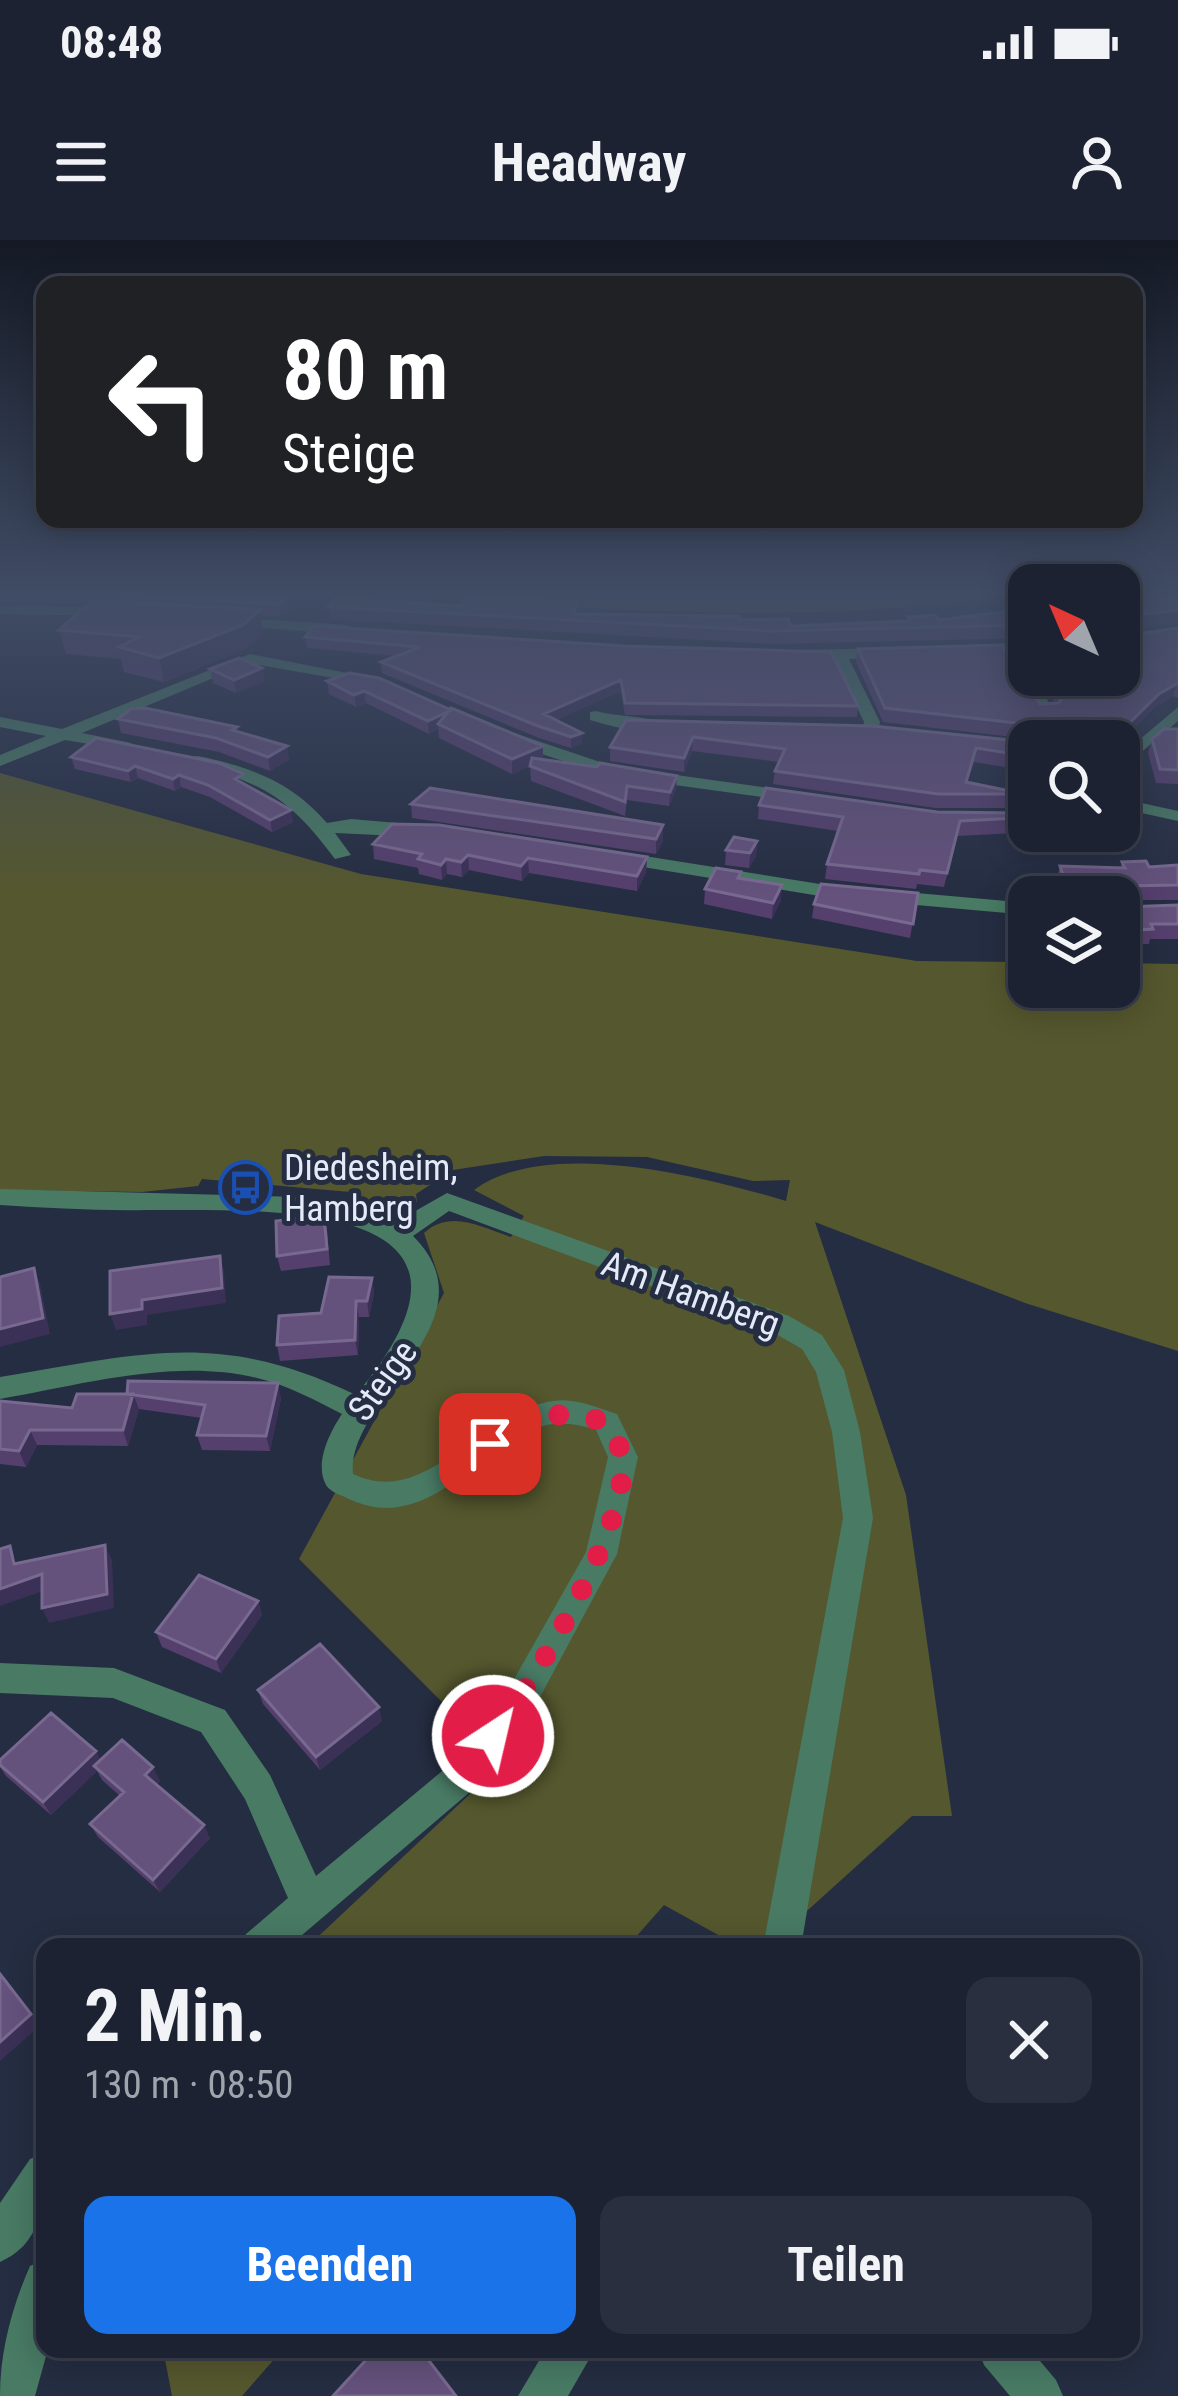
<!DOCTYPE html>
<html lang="de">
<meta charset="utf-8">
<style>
body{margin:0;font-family:"Roboto Condensed",sans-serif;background:#292f3e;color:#f1f3f6;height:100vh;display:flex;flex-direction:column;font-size:45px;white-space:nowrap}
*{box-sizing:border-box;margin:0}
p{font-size:39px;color:#a0a4ac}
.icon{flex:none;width:66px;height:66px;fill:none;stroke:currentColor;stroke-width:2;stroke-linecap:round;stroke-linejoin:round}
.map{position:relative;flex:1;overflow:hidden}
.side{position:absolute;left:36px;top:1698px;width:1104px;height:420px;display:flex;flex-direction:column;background:#1c2232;border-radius:24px;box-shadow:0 6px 30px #0003,0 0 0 3px #3a3f4d}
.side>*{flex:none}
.guide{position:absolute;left:36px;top:36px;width:1107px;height:252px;border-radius:24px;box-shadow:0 6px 30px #0003,0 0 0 3px #3a3f4d;background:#202124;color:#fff;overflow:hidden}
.needle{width:78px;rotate:316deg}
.fabs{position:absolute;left:1008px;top:324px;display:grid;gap:24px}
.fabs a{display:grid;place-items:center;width:132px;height:132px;border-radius:24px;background:#1c2232;box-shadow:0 6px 30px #0003,0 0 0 3px #3a3f4d;font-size:60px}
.pin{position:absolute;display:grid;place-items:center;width:102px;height:102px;color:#fff;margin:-51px;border-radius:24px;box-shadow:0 6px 18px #0006}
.me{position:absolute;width:132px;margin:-66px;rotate:35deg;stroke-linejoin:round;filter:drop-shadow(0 0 9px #0008)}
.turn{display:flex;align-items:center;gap:42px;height:252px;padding:0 48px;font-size:54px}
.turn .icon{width:156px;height:156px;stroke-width:2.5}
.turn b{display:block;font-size:84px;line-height:102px}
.round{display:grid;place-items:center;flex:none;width:126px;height:126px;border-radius:24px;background:#292f3e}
.overview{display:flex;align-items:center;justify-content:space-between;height:204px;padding:0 48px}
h1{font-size:72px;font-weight:700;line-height:90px}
.button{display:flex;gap:24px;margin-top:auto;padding:24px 48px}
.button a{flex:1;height:138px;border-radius:24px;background:#1a73e8;color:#fff;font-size:48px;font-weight:700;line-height:138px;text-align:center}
.button a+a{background:#292f3e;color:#f1f3f6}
.status{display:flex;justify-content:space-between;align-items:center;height:84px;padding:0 60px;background:#1c2232;direction:ltr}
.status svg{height:33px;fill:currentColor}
header{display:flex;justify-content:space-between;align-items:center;height:156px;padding:0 48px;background:#1c2232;font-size:54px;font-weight:700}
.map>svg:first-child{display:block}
.green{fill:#55572e}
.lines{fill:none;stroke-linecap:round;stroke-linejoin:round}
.minor{fill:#487a64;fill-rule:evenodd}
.wall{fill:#553f6d;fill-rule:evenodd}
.shaded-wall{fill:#3b3056}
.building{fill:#64517c;stroke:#786990;stroke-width:3}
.route{stroke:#e11d48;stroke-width:21;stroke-dasharray:0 37.8}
.labels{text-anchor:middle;stroke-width:10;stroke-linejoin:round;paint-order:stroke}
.poi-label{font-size:36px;fill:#e4eaf8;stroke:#252d42;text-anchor:start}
.street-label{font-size:36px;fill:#e4eaf8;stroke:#252d42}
</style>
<div class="status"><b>08:48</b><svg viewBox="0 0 49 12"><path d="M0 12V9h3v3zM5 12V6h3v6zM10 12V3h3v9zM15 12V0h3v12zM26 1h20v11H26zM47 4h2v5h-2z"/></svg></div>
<header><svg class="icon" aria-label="menu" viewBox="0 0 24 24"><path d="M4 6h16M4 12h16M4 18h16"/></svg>Headway<svg class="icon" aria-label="person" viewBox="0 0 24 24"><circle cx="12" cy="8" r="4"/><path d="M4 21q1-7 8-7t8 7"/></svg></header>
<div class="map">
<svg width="1178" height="2156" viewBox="0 0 1178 2156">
<rect width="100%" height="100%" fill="#252d42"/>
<!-- green -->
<path class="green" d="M340,354H1009C793,391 558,364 340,354Z
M0,533L361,634L917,721L1029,722V747H1119V723L1178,724V1111L1025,1063L815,982L906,1255L952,1576H912L767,1707H740L664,1665L627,1707H307L503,1523L299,1319L444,1053L424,993C451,969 480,987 511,997L524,976L474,950C546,896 706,937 786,961L790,940L753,941L647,917L544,916L453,930L416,954L417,962L359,964L350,952L202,939L198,946L142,952L0,950Z
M163,2109H283L242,2156H172Z"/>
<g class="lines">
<!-- minor -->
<path class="minor" d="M0,366L114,368L121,372L114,376L0,374Z
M225,377L348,385L356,390L348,395L220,384L218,381Z
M1029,402V412H1017L1055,472L1053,475H1041L1002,413L967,415L959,410L967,405Z
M893,408L898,410V416L849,419L880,482L877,494L871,495L863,490L864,482L834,419L799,420L791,415L799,410Z
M250,414L393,442L385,447L249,423L82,493L131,503V511L65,500L0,526V515L46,496L0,487V477L62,489Z
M1178,467V481L1119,531V517Z
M596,471C617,477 653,476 668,485C647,498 613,486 590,480V472Z
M502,493H514L612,526L798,552L807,557L798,562L609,536L502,501Z
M198,516C250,527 291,541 327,583L351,579L421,585L430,591L421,597L335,593L351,615L335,619C291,560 264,542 192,525V517Z
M1119,558L1178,571V581L1119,568Z
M613,611L826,645L1029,663V675L826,657L606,621L604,617Z
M0,949L298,957L350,965L396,982L447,953L789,1076L822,1095L844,1130L860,1192L873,1278L801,1707H763L843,1278L832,1192L816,1132L802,1109L769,1090L449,971L413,996C498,1081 346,1158 353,1234C428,1269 476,1173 553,1161C575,1157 598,1168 617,1174L638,1217L617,1314L533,1470L477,1546L288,1707H240L246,1694L288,1658L245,1559L201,1492L113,1458L0,1453V1423L114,1428L225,1470L270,1535L316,1636L453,1522L509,1448L586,1312L608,1217L596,1190C574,1183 554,1180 532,1190C472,1217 423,1294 349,1259C341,1255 330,1252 326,1245C314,1223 330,1192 342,1174C315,1160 287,1145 257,1138C173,1118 82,1145 0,1159V1137C142,1114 219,1089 356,1155C520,959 278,970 147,970C98,971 49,968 0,965Z
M45,1913C45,1955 46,2002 0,2022V1963L30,1919Z
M45,2019L48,2109L35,2156H0C0,2111 12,2067 30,2026Z
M546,2109H595L568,2156H518Z
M978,2109H1030L1056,2140L1063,2156H1010L984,2125Z"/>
</g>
<!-- wall -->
<path class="wall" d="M0,354H22L23,356L16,362L0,363Z
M115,355H288L290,368L281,377L260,376L263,393L247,408L164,442L124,432L121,419L66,414L59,390L116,361Z
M1178,355V383L1121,389L1123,396L1178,388V458L1173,456L1155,467L1119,503V501H1030V499L883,482L856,422L858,409L1040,464L1055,463L1037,435H1119V357Z
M577,363V374L739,380L791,386L908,381V377L939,380L1029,369V398L771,404L330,379L328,367Z
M314,386L858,466L857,477L625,475L621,451L556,480L582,493V504L571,508L539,498L382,433L381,422L397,416L307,408L305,397Z
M262,428L265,441L236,453L213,443L210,429Z
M349,433L543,520L676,550L669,566L627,560L625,576L531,541L530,526L512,534L439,498L438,489L429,494L366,463L356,467L329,454L327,441Z
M118,479L237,487L238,492L287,506L289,520L270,531L219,512L121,493Z
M626,480L1029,502V568H935L773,544L775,531L779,522L692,511L684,532L610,521V507ZM974,522L1023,530L1015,552L967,543Z
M1178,489V544L1156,543L1148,513L1152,499Z
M96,498L245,545L293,582L272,592L210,557L181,547L175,551L138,538L131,542L75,529L71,517Z
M411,564L663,600L656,614L412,578Z
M759,565L937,572L1023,573L1017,593L957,596L944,647L917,644L916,649L825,639L827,624L838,591L758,579Z
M757,601L756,616L749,628L725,625L726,610Z
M373,604L647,617L646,632L637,651L529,633L522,641L469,630L462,637L447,634L442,640L419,634L418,628L374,619Z
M1122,622L1149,627L1178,625V660H1122L1124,667L1178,665V699H1150L1149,704L1119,705V657H1061L1056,640L1060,626L1120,628Z
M740,638L781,660L772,679L704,664L705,649Z
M918,653L910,698L812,678L814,664Z
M327,990L330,1025L281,1031L277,1016Z
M372,1038L374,1054L369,1077H359L358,1115L280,1121L277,1105Z
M77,1154L281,1158L270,1211L202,1210L197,1195L202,1178L139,1169L128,1206L37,1205L26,1227L0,1224V1161L72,1168Z
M258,1361L262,1375L221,1433L162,1407L156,1392Z
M258,1450L382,1481L320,1530L263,1464Z
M0,1520H101L160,1541L156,1545L210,1598L160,1652L98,1597L90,1584L120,1556L102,1540L97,1531L51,1575L6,1536L0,1527Z"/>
<!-- shaded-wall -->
<path class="shaded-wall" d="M14,354H22L23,356L16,362Z
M288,355L290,368L281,377L279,364Z
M260,370L263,393L247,408L164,442L159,418Z
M1178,370L1177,383L1119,389V380L1122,377Z
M262,428L265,441L236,453L234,440Z
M621,440V451L544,485V474Z
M1177,443L1173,456L1155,467L1119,503V501H1114L1115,497L1159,454Z
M364,451L366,463L356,467L354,455Z
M451,470L438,484V489L429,494L428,481Z
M582,493V504L571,508V497Z
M693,497L692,511L684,532V518Z
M287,506L289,520L270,531L268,517Z
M543,506V520L512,534V519Z
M135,526L138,538L131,542L128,531Z
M179,535L181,547L175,551L173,539Z
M677,536L676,550L669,566L670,552Z
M291,570L293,582L272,592L270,580Z
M663,585V600L656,614V599Z
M757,601L756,616L749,628L750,613Z
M468,615L469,630L462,637L461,622Z
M647,617L646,632L637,651V636Z
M528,618L529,633L522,641L521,626Z
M446,619L447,634L442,640L441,625Z
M782,645L781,660L772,679L773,663Z
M220,1016L224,1032L226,1063L147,1075V1085L116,1090L110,1074L142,1060Z
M34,1028L40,1044L50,1094L0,1107V1089Z
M372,1038L374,1054L369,1077L367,1061Z
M356,1061L359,1077L358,1115L355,1100Z
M278,1143L281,1158L270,1211L266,1196Z
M133,1154L139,1169L128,1206L123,1190Z
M30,1190L37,1205L26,1227L19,1211Z
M105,1305L112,1320L114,1368L49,1383L42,1368Z
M42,1334L49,1349L0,1366V1349Z
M258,1361L262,1375L221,1433L216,1419Z
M379,1467L382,1481L320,1530L316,1517Z
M96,1511L103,1524L94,1526L97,1531L51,1575L43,1562Z
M153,1527L160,1541L151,1549L145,1535Z
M204,1585L210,1598L160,1652L153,1640Z
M0,1733L41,1785L0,1821Z
M498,2109H505L495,2120L493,2114Z"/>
<!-- building -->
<path class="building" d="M116,354H264L288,355L279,364L115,355Z
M1149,354L1178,355V370L1122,377L1119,380V357Z
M336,357L461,366L466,357L577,363L573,374L739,376V380L788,379L791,386L911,381L908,377L935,375L939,380L1029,369V385L772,391L328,367Z
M93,360L260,370L243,385L159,418L119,407L139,397L59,390Z
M1119,385L1123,396L1178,388V443L1159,454L1115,497L1085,489L1081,501H1035L1033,485L885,468L858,409L1002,405L1040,464L1059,463L1062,456L1048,435H1119Z
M314,386L625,406L831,412L858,466L625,463L621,440L544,474L582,493L571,497L538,486L381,422L420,407L305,397Z
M239,418L262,428L234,440L210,429Z
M349,433L379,438L451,470L428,481L364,451L354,455L327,441Z
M145,468L237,487L232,490L287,506L268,517L216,498L118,479L131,469Z
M451,468L543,506L512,519L438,484Z
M626,480L873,486L1029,502V536L1021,535L1028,516L976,508L966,542L1015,552L1020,538L1029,547V554H938L775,531L785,509L693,497L684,518L610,507Z
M1164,489H1178V530L1160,529L1152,499Z
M96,498L219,523L243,534L235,539L291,570L270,580L208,545L179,535L173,539L135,526L128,531L71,517Z
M532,518L597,527L600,523L677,536L670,552L627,546L625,562L530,526Z
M430,548L663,585L656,599L411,564Z
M766,548L937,572L1023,573L1017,574L1020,578L960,581L947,633L920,630L919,634L827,624L843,577L759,565Z
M392,584L439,585L647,617L637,636L528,618L521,626L468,615L461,622L446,619L441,625L418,619L422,614L373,604Z
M734,597L757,601L750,613L726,610Z
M1146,621L1149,627L1178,625V645L1123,646L1119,650L1124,667L1178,665V684H1151L1153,689L1119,691V657H1097V649L1066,645L1060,626L1125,628L1122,622Z
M716,628L741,632L738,638L782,645L773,663L705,649Z
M821,644L918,653L913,684L814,664Z
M324,975L327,1009L277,1016L276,981Z
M220,1016L222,1048L142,1060V1069L110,1074V1031Z
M34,1028L43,1078L0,1089V1037Z
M329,1037L372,1038L367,1061H356L355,1100L277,1105L279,1076L321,1073Z
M128,1141L278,1143L266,1196L197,1195L205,1165L127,1154Z
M77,1154H133L123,1190H30L19,1211L0,1209V1161L72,1168Z
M105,1305L107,1354L42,1368V1334L0,1349V1309L10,1306L14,1324Z
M199,1335L258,1361L216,1419L156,1392Z
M320,1404L379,1467L316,1517L258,1450Z
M51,1473L96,1511L43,1562L0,1525V1520Z
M122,1500L153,1527L145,1535L204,1585L153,1640L90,1584L124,1552L94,1526Z
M0,1734L31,1774L0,1802Z
M376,2109H420L456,2156H333Z"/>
<!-- sky -->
<linearGradient id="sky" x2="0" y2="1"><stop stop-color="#141924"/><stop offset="0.54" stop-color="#404c65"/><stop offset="1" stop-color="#404c65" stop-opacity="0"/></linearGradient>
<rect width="1178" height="655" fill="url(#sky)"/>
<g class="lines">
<!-- route -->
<path class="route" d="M490,1204C532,1176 558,1166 607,1183C611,1192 621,1206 622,1217C631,1283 533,1443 493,1496"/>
</g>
<!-- icons -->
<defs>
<symbol id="bus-ring" viewBox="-11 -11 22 22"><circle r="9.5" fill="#252d42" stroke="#1a4fb4" stroke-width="1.5"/><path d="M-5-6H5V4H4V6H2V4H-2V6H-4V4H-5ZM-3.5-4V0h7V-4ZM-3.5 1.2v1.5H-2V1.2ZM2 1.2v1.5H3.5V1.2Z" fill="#1a4fb4"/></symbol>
</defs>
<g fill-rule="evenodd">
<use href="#bus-ring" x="216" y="918" width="59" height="59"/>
</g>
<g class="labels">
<!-- poi labels -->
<g class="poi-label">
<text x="284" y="940">Diedesheim,<tspan x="284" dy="41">Hamberg</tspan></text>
</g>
<!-- street labels -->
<g class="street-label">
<text transform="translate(691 1053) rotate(20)" y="13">Am Hamberg</text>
<text transform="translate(382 1140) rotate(-54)" y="13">Steige</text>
</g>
</g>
</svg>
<div class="fabs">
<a><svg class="needle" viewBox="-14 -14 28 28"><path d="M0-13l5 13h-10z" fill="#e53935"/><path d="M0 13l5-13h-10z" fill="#a0a4ac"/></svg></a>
<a><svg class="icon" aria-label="search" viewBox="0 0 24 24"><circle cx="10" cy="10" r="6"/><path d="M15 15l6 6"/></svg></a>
<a><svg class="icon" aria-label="layers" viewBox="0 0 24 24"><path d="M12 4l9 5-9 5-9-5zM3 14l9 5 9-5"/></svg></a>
</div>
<div class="pin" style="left:490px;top:1204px;background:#d93025"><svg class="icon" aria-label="arrive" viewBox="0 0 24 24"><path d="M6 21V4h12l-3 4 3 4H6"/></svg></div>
<svg class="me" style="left:493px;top:1496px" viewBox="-20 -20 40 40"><circle r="17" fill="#e11d48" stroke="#fff" stroke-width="3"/><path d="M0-11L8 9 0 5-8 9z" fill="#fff"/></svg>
<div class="guide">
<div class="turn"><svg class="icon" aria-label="left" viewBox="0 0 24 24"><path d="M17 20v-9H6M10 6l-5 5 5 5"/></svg><div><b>80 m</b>Steige</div></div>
</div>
<section class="side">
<div class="overview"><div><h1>2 Min.</h1><p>130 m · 08:50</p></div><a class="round"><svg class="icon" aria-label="close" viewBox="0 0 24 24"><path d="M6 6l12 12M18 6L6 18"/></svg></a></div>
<div class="button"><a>Beenden</a><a>Teilen</a></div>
</section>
</div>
